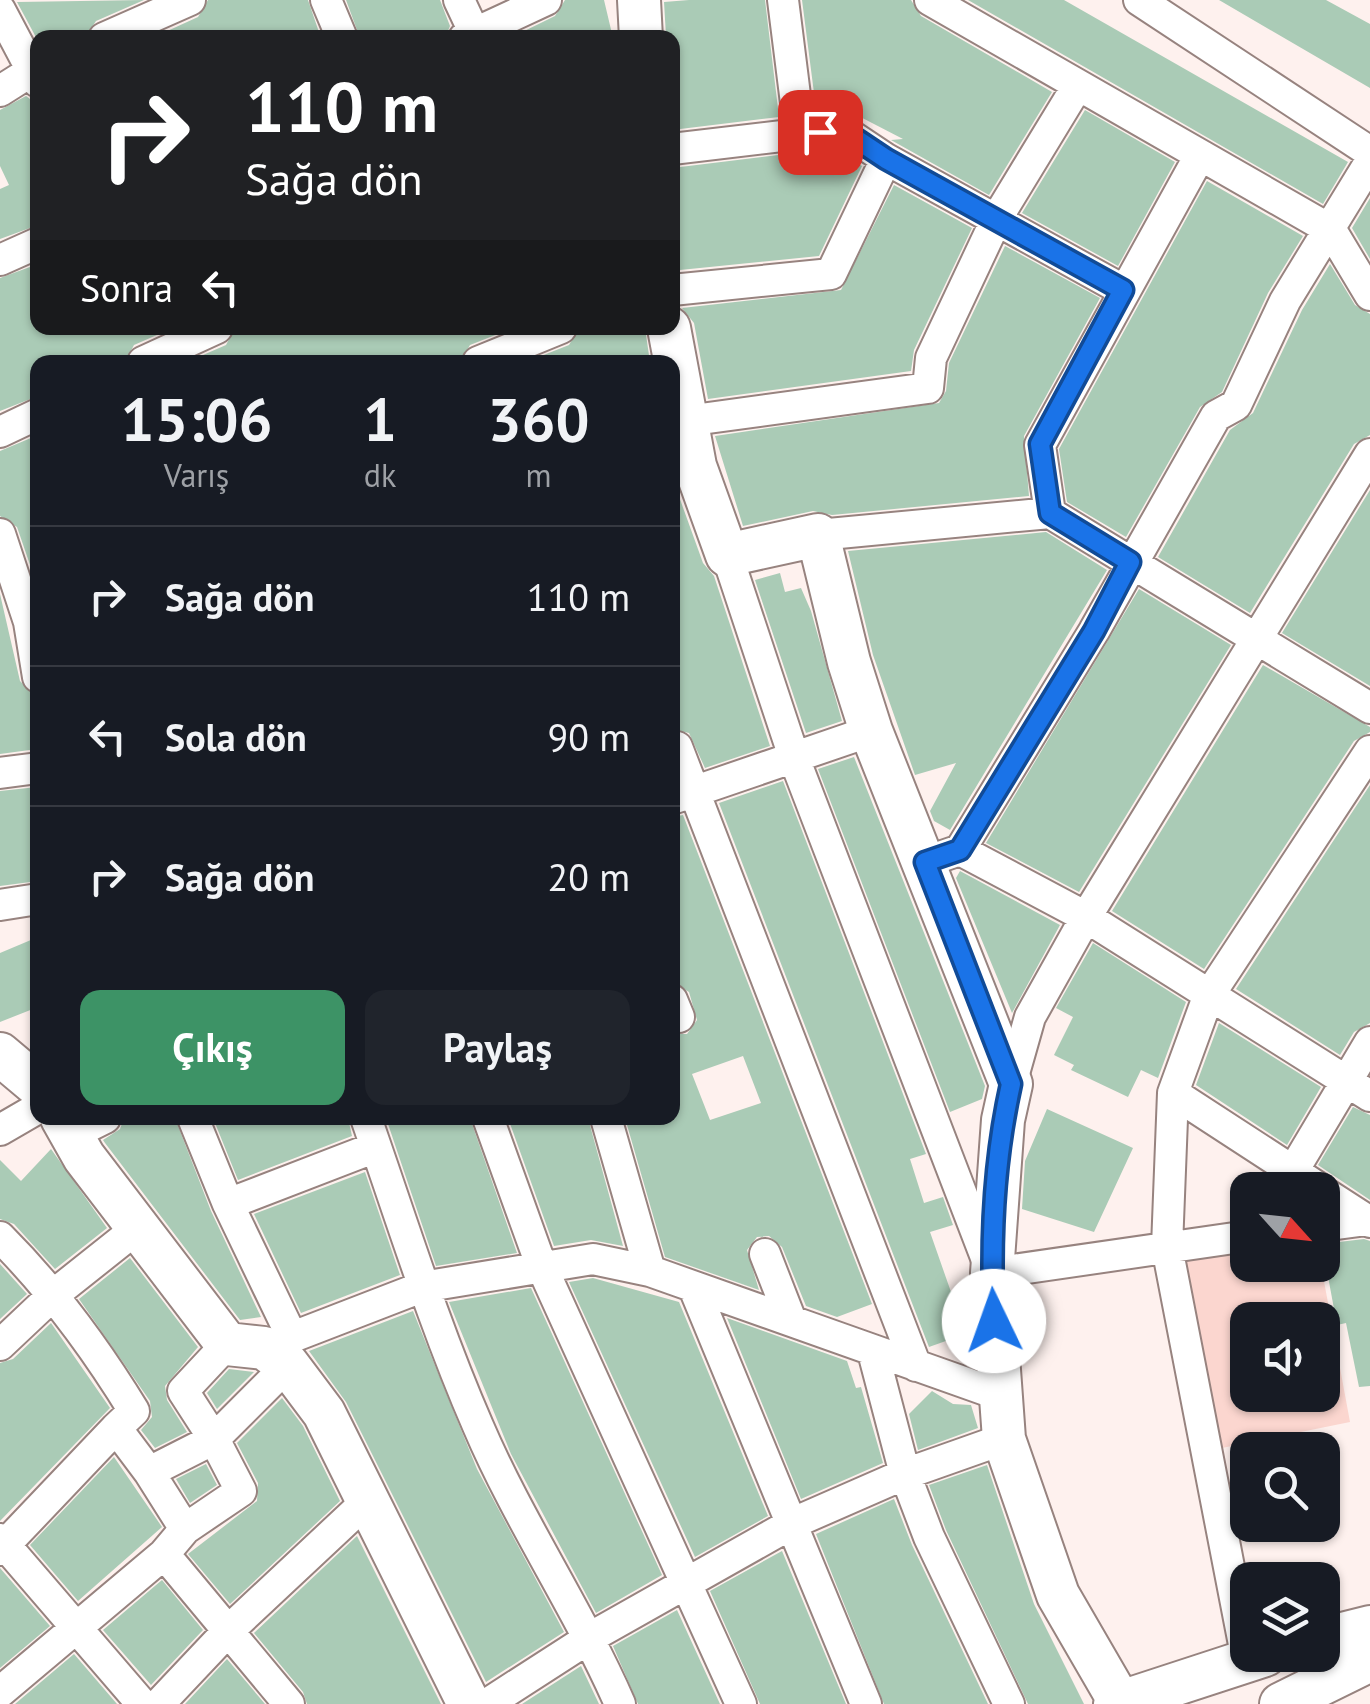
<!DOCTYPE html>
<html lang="tr">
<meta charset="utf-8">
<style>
body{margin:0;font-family:"PT Sans",sans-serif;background:#20242c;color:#f1f3f6;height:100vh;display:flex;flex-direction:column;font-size:38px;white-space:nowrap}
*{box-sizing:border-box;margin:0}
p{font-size:32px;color:#9ea1a6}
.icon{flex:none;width:55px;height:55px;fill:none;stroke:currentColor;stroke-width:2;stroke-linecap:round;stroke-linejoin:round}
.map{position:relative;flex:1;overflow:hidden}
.drawer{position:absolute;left:30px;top:355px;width:650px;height:770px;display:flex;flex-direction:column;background:#171b24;border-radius:20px;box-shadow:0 2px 8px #0004}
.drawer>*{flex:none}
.top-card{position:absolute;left:30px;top:30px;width:650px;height:305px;border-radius:20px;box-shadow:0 2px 8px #0004;background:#202124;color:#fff;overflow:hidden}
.needle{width:65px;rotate:117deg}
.controls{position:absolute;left:1230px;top:1172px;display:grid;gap:20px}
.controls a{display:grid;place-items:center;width:110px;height:110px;border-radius:20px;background:#171b24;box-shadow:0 2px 8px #0004;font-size:50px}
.pin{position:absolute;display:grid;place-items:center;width:85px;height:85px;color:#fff;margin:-42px;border-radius:20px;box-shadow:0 5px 15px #0006}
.me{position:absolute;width:110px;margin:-55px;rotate:357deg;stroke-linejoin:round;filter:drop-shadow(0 0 8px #0008)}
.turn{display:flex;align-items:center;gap:35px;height:210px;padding:0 50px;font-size:45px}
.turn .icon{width:130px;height:130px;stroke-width:2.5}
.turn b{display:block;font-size:70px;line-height:85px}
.then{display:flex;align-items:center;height:95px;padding:0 50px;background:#0003;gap:20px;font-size:38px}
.eta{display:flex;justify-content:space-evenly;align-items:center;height:170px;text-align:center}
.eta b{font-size:60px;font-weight:700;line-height:70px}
.action{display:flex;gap:20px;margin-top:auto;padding:20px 50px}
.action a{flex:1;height:115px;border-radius:20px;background:#3d9366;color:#fff;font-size:40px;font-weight:700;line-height:115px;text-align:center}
.action a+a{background:#20242c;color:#f1f3f6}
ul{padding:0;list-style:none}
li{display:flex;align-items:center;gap:30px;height:140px;padding:0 50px;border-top:2px solid #363941}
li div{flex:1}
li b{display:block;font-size:38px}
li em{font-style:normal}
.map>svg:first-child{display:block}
.green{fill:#fbd6cf;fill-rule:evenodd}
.building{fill:#aacbb6;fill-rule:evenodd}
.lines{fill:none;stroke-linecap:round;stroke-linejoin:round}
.street-casing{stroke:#97837f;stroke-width:34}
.secondary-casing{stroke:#97837f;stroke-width:46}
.street{stroke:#fff;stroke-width:30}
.secondary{stroke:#fff;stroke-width:42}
.route-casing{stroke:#114b97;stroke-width:25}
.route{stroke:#1a73e8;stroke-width:18}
</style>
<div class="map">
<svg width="1370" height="1704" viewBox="0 0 1370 1704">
<rect width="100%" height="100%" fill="#fef1ee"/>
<!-- green -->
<path class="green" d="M1247,1247L1248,1265H1321L1350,1422L1222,1448L1176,1258ZM1248,1320H1322V1395H1248Z"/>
<!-- building -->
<path class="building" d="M144,0L96,21L85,38L38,41L17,2Z
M208,0H308L321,38H152L198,17Z
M346,0H440L450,26L445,38H360Z
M565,0H604L613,38H510L555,16Z
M689,0H765L779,117L672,130V36H666L664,2Z
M802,0H911L921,16L1052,92L989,195L891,140L903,139L814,93Z
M968,0H1064L1348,162L1323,204Z
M1219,0H1326L1370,24V88Z
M26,96L38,105V225L0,239V189L9,185L0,166V110Z
M1085,110L1175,162L1118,266L1022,213Z
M836,148L862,166L819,256L680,270L672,168Z
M1207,181L1303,236L1268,293L1222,392L1200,407L1126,537L1067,502L1059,449Z
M894,185L972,228L914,350L911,371L708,399L694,323L682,308L841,290Z
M1370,198V259L1352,228Z
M1005,246L1100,298L1024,436L1029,496L832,515L813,511L743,526L715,436L939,403L946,391L949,363Z
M38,264V328H173L134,345L125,362H38V396L0,411V278Z
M1330,264L1355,305L1370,314V435L1354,444L1250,613L1158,557L1230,430L1253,413L1302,310Z
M235,328H513L470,345L460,362H187L226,345Z
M579,328H645L650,362H526L569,345Z
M38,435V588L17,527L0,516V451Z
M672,477L703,563L714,576L770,746L705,768L689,733L672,729Z
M1370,490V686L1282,633Z
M1046,532L1107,570L950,830L934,821L930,811L956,763L915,775L873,655L848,551Z
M780,573L785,592L801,588L811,611L842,721L806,733L755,580Z
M1139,589L1231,645L1079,892L986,843Z
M0,594L20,681L34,695L37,749L0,754Z
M1263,665L1370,727V732L1354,741L1204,969L1112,911Z
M854,757L985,1086L982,1099L950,1112L818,769Z
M783,781L926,1154L910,1159L924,1203L943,1197L953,1225L930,1232L951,1292L957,1289L971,1332L929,1347L719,803Z
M1370,785V1023L1354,1032L1340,1055L1236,989Z
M37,787L38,881L0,886V791Z
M683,815L872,1304L837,1317L806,1306L782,1247L769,1236L757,1237L747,1250L759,1290L665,1257L625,1118H672V1034H687L697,1020L689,992L672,982V817ZM743,1056L761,1103L710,1120L692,1074Z
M960,871L1060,925L1012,1013L956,878Z
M38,937V1007L0,1022V953Z
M1093,943L1186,1002L1158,1078L1141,1070L1128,1097L1071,1070L1074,1065L1054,1055L1073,1017L1056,1008Z
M1219,1023L1321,1087L1287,1145L1196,1085Z
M1353,1107L1370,1115V1200L1318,1165Z
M1047,1109L1133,1148L1094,1232L1022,1209L1025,1161Z
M124,1118H175L211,1211L261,1317L240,1320L105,1143L103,1140L120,1129Z
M213,1118H348L352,1136L238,1180Z
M386,1118H470L517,1253L436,1266Z
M508,1118H588L623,1246L591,1240L554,1246Z
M51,1149L107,1228L55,1269L14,1224L0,1219V1160L21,1181Z
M365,1172L400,1275L301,1313L254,1214Z
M1364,1239L1370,1241V1386L1359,1387L1346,1323L1337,1325L1322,1244Z
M130,1258L198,1347L165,1386L167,1400L187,1432L155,1448L141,1430L152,1417L150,1401L79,1299Z
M0,1264L27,1294L0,1319Z
M593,1278L679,1302L768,1516L695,1557L569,1282Z
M531,1288L662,1575L596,1613L511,1454L449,1302Z
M413,1311L477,1469L564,1632L486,1682L346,1402L309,1351Z
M727,1318L847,1361L856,1388L861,1387L883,1463L801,1499Z
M51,1323L110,1408L0,1521V1363L13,1359Z
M229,1369L254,1372L217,1409L207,1393Z
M932,1391L953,1404L971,1405L978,1428L918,1450L909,1414Z
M282,1398L303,1426L340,1501L230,1604L188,1554L257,1501L258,1483L237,1443Z
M114,1457L162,1527L78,1601L30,1545Z
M206,1464L217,1485L190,1503L176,1479Z
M987,1465L1034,1604L1084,1704H1028L946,1530L929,1485Z
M894,1499L912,1545L988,1704H884L816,1534Z
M357,1536L441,1704H307L303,1692L254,1633Z
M782,1551L846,1704H760L710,1591Z
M0,1568L50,1626L0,1668Z
M162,1580L203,1630L151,1685L103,1630Z
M677,1610L720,1704H638L613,1646Z
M74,1654L117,1704H15Z
M227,1659L265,1704H185Z
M581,1666L599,1704H522Z"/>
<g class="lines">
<defs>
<path id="street" d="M326,0L342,38
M459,0L474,32
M783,0L800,135
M930,0L1331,230L1370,295
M1139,0L1370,152
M0,10L38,82
M104,38L190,0
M464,38L546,0
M0,91L38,67
M672,149L841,129L886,159L1123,290
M1199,157L1040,445L1050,513L1370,708
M0,260L38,243
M672,290L831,274L886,159
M143,362L217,328
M478,362L561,328
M686,421L928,388L931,358L997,218L1078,85
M0,432L38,414
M0,534L29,622L38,677
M818,535L1050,513
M727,555L796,763L992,1273L1248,1236
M677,747L916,1366
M0,773L38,768
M672,799L871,731
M960,850L1086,917L1370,1096
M925,862L960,850L1094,631L1216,416L1236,405L1285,301L1370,162
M0,905L38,899
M672,1000L679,1017
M1011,1084L1030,1017L1086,917L1370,454
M1173,1093L1322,1190
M193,1118L228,1204L292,1337
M366,1118C402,1221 434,1325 478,1426C519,1522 578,1608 620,1704
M488,1118L541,1265L741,1704
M606,1118L650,1271
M0,1130L38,1108
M73,1134L105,1118
M1293,1171L1370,1042
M1322,1191L1370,1222
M228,1204L376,1147
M1322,1226L1367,1220
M0,1237C51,1288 96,1349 134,1411L116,1428L149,1472L214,1439L241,1491L185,1529L164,1554L289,1704
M765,1254L790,1318
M694,1288L866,1704
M227,1344L183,1391L214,1439L288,1365
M0,1345L52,1296L140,1226
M264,1348L422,1287L593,1259L650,1271L1000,1395
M873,1352L905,1474L929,1537L1009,1704
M149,1472L185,1529
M0,1539L142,1704
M0,1550L116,1428
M1247,1660L1167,1247L1173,1093L1208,997L1370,751
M0,1692L164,1554
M159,1704L227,1632L366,1502
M487,1704L591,1637L793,1523L905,1474L1004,1439"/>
<path id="secondary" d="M639,0L641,38
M669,328L695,466L727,555L818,535L849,662L871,731L1011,1084L1003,1120L992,1273L1004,1439L1058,1595L1120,1702
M0,1054L38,1086
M62,1118L84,1157L227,1344L264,1348L288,1365L324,1413L469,1704
M1322,1639L1370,1627
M1115,1704L1265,1655
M1281,1704L1370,1660"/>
</defs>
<!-- street casing -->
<use href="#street" class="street-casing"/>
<!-- secondary casing -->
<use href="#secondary" class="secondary-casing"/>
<!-- street -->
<use href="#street" class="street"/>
<!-- secondary -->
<use href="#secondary" class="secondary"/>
</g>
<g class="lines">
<defs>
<path id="route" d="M820,132L841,129L886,159L1123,290L1040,444L1050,513L1130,562L1094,631L960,850L925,862L1011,1084C994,1160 990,1243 994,1321"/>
</defs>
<!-- route casing -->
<use href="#route" class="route-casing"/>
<!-- route -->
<use href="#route" class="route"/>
</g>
</svg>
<div class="controls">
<a><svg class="needle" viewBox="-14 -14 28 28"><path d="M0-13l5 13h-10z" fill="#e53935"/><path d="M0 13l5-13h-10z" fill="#9ea1a6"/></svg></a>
<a><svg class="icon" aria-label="sound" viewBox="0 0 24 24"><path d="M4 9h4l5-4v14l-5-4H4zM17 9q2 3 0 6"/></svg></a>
<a><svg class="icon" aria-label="search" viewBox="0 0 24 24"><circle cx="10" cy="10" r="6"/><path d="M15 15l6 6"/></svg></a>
<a><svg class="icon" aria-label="layers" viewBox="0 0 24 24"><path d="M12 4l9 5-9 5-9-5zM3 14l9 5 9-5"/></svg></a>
</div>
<div class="pin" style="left:820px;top:132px;background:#d93025"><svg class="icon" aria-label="arrive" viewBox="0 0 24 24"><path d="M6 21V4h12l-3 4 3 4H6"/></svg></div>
<svg class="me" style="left:994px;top:1321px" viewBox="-20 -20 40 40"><circle r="19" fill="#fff"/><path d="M0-13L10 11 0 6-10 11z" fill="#1a73e8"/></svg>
<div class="top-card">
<div class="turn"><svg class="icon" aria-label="right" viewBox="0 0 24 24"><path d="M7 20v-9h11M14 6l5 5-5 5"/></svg><div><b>110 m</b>Sağa dön</div></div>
<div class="then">Sonra<svg class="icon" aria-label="left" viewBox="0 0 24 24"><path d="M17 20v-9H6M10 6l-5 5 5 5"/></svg></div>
</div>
<section class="drawer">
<div class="eta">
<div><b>15:06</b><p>Varış</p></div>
<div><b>1</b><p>dk</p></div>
<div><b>360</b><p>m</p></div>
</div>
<ul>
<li><svg class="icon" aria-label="right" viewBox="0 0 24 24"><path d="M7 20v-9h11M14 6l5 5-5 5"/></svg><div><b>Sağa dön</b></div><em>110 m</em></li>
<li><svg class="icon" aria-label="left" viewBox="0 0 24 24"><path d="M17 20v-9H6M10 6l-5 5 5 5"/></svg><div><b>Sola dön</b></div><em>90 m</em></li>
<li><svg class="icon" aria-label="right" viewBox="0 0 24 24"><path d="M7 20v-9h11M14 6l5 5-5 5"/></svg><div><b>Sağa dön</b></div><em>20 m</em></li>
</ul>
<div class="action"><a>Çıkış</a><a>Paylaş</a></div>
</section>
</div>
